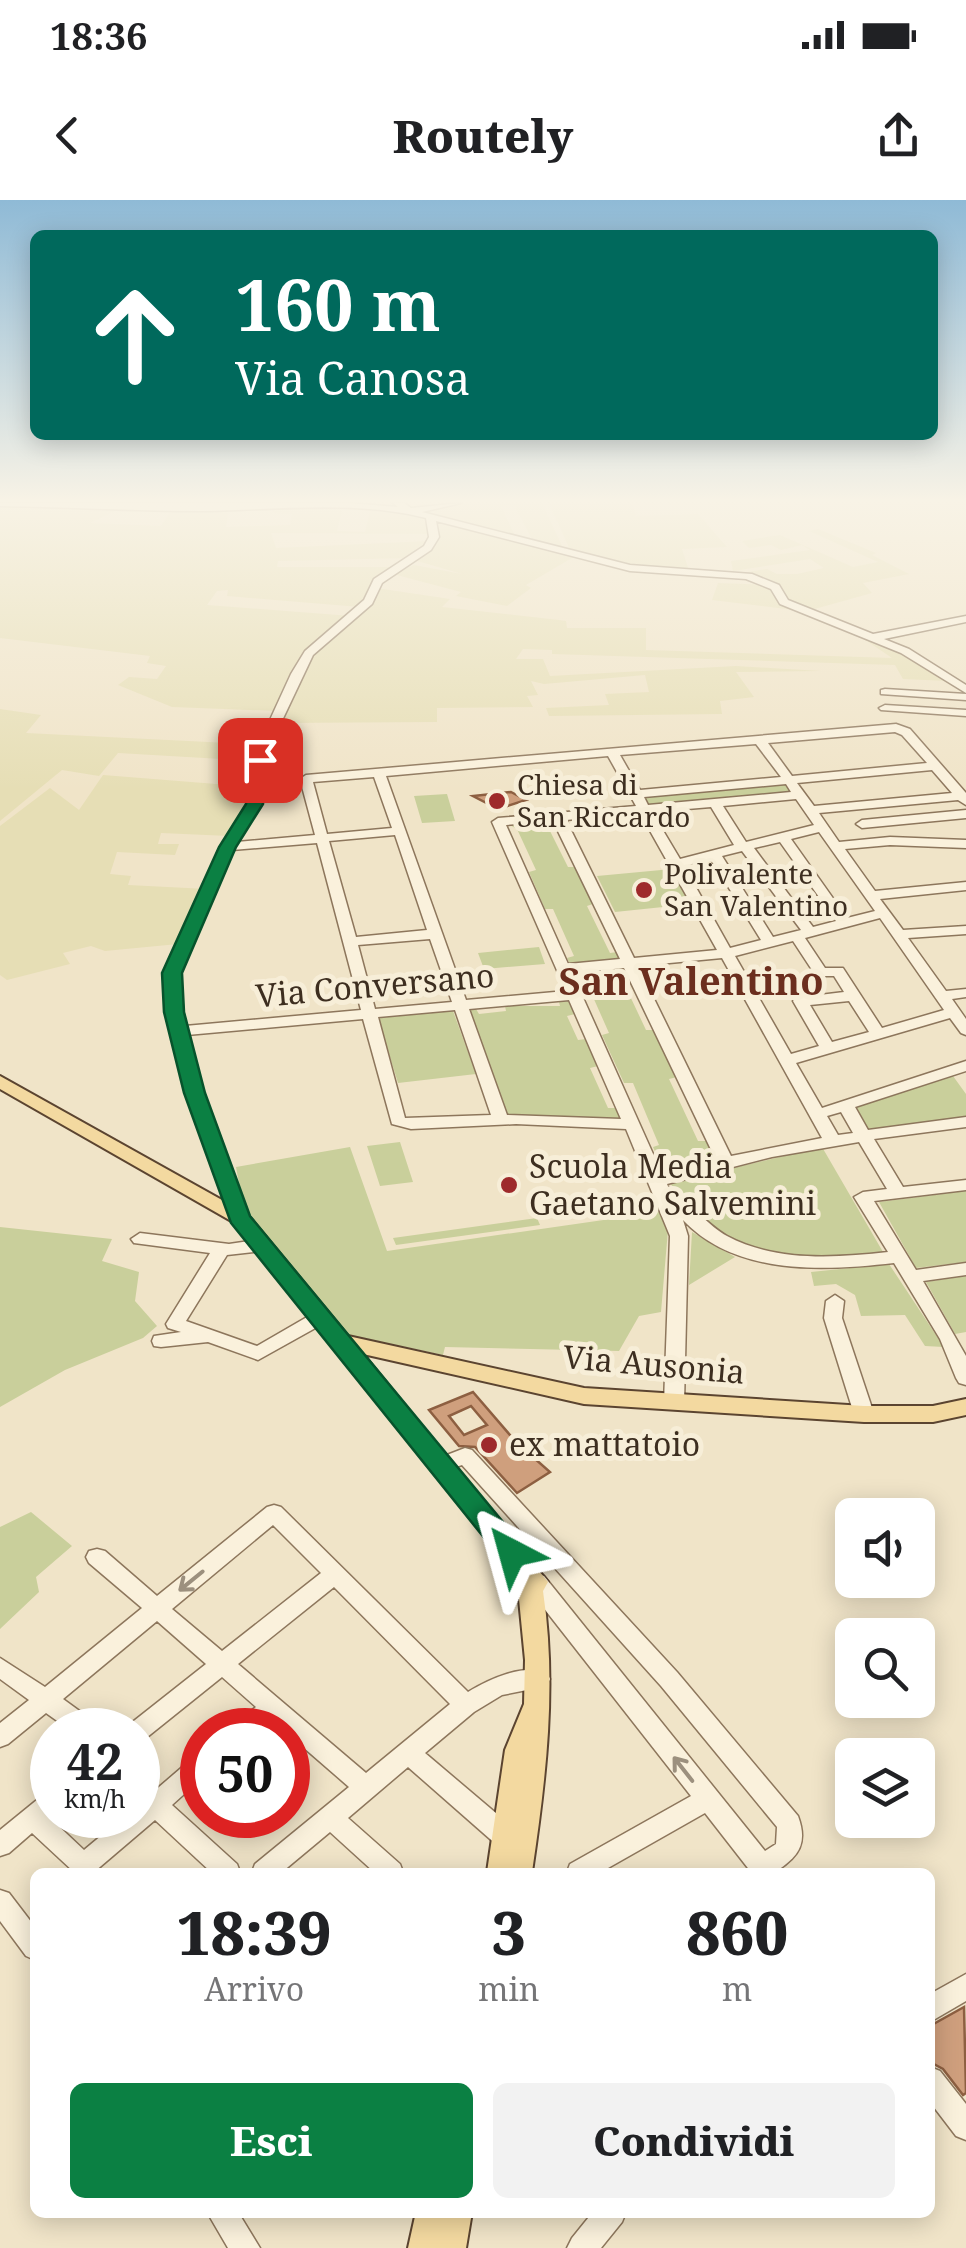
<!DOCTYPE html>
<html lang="it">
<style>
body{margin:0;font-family:"Noto Serif",serif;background:#f2f2f2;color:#202124;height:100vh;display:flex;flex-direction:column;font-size:38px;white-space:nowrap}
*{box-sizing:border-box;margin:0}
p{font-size:32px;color:#757577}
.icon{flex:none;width:55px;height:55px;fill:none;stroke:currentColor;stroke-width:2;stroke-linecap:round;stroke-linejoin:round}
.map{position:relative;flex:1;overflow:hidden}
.panel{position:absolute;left:30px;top:1668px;width:905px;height:350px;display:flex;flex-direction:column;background:#fff;border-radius:15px;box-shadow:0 5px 25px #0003}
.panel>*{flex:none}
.guide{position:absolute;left:30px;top:30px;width:908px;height:210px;border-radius:15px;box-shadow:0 5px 25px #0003;background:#00695c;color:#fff;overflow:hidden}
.fabs{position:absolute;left:835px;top:1298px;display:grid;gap:20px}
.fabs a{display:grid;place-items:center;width:100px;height:100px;border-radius:15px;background:#fff;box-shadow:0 5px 25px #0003;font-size:50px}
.speed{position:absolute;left:30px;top:1508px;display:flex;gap:20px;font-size:50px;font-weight:700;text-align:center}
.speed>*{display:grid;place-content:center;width:130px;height:130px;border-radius:50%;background:#fff;box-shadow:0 5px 25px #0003;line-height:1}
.speed small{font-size:25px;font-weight:400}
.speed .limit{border:15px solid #d22;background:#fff;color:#111}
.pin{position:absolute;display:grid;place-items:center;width:85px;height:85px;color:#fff;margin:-42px;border-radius:20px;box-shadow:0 5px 15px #0006}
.me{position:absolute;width:110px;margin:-55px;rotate:321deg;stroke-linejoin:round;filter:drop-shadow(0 0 8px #0008)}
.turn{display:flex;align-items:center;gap:35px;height:210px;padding:0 40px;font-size:45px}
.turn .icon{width:130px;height:130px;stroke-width:2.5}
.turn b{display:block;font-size:70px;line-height:85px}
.eta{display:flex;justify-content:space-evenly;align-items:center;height:170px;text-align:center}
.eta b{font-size:60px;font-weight:800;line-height:70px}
.cta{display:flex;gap:20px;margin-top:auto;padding:20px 40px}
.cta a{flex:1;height:115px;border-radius:15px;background:#0b8043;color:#fff;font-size:40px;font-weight:800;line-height:115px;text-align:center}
.cta a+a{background:#f2f2f2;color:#202124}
.status{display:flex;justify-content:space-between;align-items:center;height:70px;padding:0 50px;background:#fff;direction:ltr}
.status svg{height:28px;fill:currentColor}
header{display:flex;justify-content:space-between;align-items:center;height:130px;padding:0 40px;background:#fff;font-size:45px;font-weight:800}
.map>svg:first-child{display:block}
.farmland{fill:#e6deb5}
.green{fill:#c9cf9b}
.building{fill:#cf9f7d;stroke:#8d5f41;stroke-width:2.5;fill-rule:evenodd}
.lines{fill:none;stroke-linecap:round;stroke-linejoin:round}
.minor-casing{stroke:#8d765c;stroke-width:3}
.major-casing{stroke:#5b4430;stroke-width:4}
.minor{fill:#faf1dc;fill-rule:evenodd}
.major{fill:#f3d9a0;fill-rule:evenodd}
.oneway{stroke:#9c907e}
.route{fill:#0b8043;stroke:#07532c;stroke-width:2.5}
.poi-dot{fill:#9e2a2b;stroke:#f7eed8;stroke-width:4}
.labels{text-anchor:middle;stroke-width:10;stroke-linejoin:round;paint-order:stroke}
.far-poi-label{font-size:28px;fill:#3d2e20;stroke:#f7eed8;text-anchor:start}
.street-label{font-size:32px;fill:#3d2e20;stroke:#f7eed8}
.poi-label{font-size:32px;fill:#3d2e20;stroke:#f7eed8;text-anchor:start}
.quarter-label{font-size:38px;font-weight:bold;fill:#6b2e1e;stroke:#f7eed8}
</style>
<div class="status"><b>18:36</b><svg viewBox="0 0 49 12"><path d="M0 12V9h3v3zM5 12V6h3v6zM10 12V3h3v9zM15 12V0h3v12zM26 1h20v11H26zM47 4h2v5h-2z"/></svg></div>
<header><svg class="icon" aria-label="back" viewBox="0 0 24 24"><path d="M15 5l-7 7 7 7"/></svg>Routely<svg class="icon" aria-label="share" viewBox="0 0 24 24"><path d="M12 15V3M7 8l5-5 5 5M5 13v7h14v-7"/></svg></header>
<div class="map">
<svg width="966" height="2048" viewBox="0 0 966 2048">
<rect width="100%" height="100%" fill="#f0e4c8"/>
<!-- farmland -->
<path class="farmland" d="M0,303L128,305L90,323L161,326L173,307H229L226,327L290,325L292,314L272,313L274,306L343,307L337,331L365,332L371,307L345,303H394L430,321L431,334L271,333L276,348L429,341L410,358L278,361L277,367H399L375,383L360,407L227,396L228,390L217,391L207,405L351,416L307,453L279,511L172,507L118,485L129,477L157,479L166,466L147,463L150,456L0,438Z
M464,303H542L563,348L533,341L514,305L501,306L516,338L417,312Z
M549,303H632L636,316L698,314L727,347L682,349L689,371L642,368L570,350Z
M438,322L475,332L577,355L526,385L531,388L507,406L456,396L461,392L393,374L414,365L462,374L414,360L437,336Z
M818,329L876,353L872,355L909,374L863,383L872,393L811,410L785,401L776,386L741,373L767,369L777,374H797L824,368L810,359L733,371L731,361L810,350L802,345L781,350L771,345L749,348L742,341L780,335L853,367L878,362L809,331Z
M718,383L769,385L778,400L802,411L712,400Z
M376,388L450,399L442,407L559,420L566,421L567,428H646V450L892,458L864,439L875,438L948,481L903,479L895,465L552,454V450L523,449L516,459H543L550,476L736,466L821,471L736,472L754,497L720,501L722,514L549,516L546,508L609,505L605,494L649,492L645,475L544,484L531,481L538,495L527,496L533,507L437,508V522L276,523L311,455Z
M0,509L41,515L26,533L249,544L260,551L256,561L118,553L99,576L62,570L0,621Z
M103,575L254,587L247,614L229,636L161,633L158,644H179L175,655L117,652L110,674L131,676L128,685L207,689L178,744L105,751L91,746L63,753L70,764L7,780L0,775V626L50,588L79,610Z"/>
<!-- green -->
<path class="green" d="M786,584L793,594L650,606L644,596Z
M447,594L455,621L422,623L414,596Z
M552,620L554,625L548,627L568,667H575L593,704L587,706L610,753L617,752L620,759L570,764L567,758L574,756L553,709H545L529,672L536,670L517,629L508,624Z
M672,669L692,704L615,712L597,676Z
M539,747L545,764L484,769L478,753Z
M624,768L627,775L621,777L646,830H653L677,877L669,879L698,941H706L714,957L664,972L653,947L659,945L633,883H624L602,835L609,833L585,779L578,780L574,773Z
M569,801L575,814L567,816L578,840L586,839L598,866L590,868L608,908H615L621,920L506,914L469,810L476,809L479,814L506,811L505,806H560L559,802Z
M453,811L476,874L398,883L378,818Z
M953,876L966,894V917L868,929L855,906Z
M400,942L413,982L380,986L367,946Z
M350,947L387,1051L659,1012L668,1030L661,1112L639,1116L619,1151L445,1147L443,1155L349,1135L244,1010L236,967Z
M822,947L883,1052C823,1059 751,1063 700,1020C689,1011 680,995 670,983Z
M966,991V1062L916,1068L879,1002Z
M537,1018L540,1025L396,1045L393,1038Z
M0,1027L112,1039L102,1061L139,1072L135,1101L157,1126L143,1138L65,1170L0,1207Z
M692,1032L735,1057L689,1085Z
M889,1064L944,1147L925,1146L905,1115L861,1116L855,1095L836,1084L814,1086L811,1072Z
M966,1076V1132L955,1134L926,1082Z
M31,1312L72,1346L36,1377L39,1392L0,1429V1327Z"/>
<!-- building -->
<path class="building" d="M511,592L526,600L498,609L473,596Z
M473,1192L516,1242L550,1272L517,1293L475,1247L459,1246L429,1210ZM471,1206L487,1225L464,1235L449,1216Z
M964,1807L966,1893L963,1895L943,1869L930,1862V1826Z"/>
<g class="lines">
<defs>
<path id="minor" d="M0,303H349L398,307L393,303H404L411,308L461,303L422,312L630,365L752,374L779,385L788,400L873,434L966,416V422L884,439L909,449L966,485V493L901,453L780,404L771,389L746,379L630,371L436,321L439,337L431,350L382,383L372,404L313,455L270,546L261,604L237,642L315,635L300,579L306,575L896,524L910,529L966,593V605L958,600L819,613L839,642L890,637L966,640V648L890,645L845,649L875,691L966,682V690L880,699L903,730L966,726V734L908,738L946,791L966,789V797L952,799L966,819V835L961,833L950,818L796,863L822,908L966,861V871L855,907L868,930L966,917V927L874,939L903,987L966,980V990L874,1001L916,1070L966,1063V1075L923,1081L966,1156V1185L959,1183L956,1178L940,1139L894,1063C824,1071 736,1076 683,1020L688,1036L684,1203L681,1208H667L664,1203L670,1036L626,929L516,924L411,929L392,924L363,819L187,835L202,893L249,1018L246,1022H234L186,893L166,812L165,773L220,647L249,604L258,546L291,474L305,451L364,400L374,379L424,346L429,337L426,318C355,300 275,310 202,311C135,311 67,307 0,306ZM895,532L902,535L927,563L792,576L768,543ZM756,544L781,577L640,590L620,555ZM608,556L636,606L498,618L492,622L566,791L466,800L386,576ZM932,570L952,593L814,606L797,583ZM374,577L392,628L327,634L313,582ZM786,584L791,592L648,605L644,597ZM796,599L814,625L746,642L723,606ZM711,607L734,645L680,659L652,612ZM640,613L717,750L634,758L566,620ZM553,621L620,759L568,764L506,625ZM819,632L875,711L847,718L791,639ZM395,635L427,730L356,737L329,641ZM780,642L836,721L813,727L754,648ZM317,643L361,810L185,826L179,773L232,650ZM742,651L801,730L773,737L722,656ZM711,659L761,740L730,748L684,666ZM880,718L944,810L882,828L843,768H825L805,738ZM430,739L452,802L375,809L358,745ZM793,741L816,776H834L844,792L795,798L793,801L819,846L791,854L735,756ZM722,758L822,938L731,956L638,766ZM624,768L716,960L662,974L572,773ZM569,800L621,919L507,915L469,809ZM849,801L869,832L832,842L810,805ZM455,810L491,915L405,918L378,817ZM841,912L853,933L838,935L827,916ZM859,942L887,989L863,992L854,997L888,1052C835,1058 776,1062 727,1036C711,1028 685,998 672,996L667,984L772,957Z
M885,489L966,494V500L881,494V490Z
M885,505L966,510V516L881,510L879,508Z
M966,610V618L862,628L856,624L862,620Z
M140,1033L229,1044L262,1039L271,1045L262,1051L227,1055L186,1121L257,1146L314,1113L321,1111L330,1117L328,1121L258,1160L208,1142L161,1147L154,1146L152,1141L154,1136L181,1132L168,1128L166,1124L210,1053L134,1043L131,1039Z
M835,1095L844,1101L842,1118L874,1214L871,1219H857L854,1214L824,1118L826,1101Z
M465,1248L472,1250L677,1472L798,1616C808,1643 799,1656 778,1670V1672H751L705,1613L601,1672H567L570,1664L691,1596L528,1388L525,1382L528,1376L536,1374L544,1376L765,1651L776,1644L777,1627L661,1486L462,1265L441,1272L434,1270L431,1265L434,1260Z
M274,1305L281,1307L468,1492C489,1479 522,1464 547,1472L550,1479L547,1486L502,1495L474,1512L425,1553L516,1630L519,1638L516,1646L507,1649L498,1646L408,1567L348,1618L400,1664L403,1672H374L330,1632L282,1672H252L255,1664L349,1587L288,1534V1530H283L272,1520L261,1530H232L236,1523L256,1507L222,1477L146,1538L138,1541V1530H127L130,1524L206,1464L157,1421L63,1499L96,1523L100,1530H70L46,1513L8,1544L0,1547V1523L29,1500L0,1479V1458L45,1487L142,1408L89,1363L86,1357L89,1351L97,1349L105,1351L157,1396L267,1307ZM273,1325L321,1373L222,1451L172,1409ZM334,1387L450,1504L366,1573L238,1464Z
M202,1554V1578L172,1605L237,1664L240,1672H211L155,1620L94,1672H74L32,1633L9,1653L0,1656V1630L43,1595L52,1592L54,1615L50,1618L84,1650L126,1615H138V1605L194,1557Z
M0,1690L9,1693L35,1727V1760L26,1756L0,1721Z
M966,1774V1801L930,1822V1794Z
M930,1867L940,1871L966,1904V1940L956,1936L930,1902Z
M207,2012H238L260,2048H228Z
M593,2012H626L622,2022L601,2048H567L572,2038Z"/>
<path id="major" d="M0,876L247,1014L348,1136L584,1188L864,1206H933L966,1199V1215L933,1222H864L584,1204L363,1154L548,1382L543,1391C557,1486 546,1578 532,1672H487L505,1550L524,1504L525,1460L518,1389L522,1382L233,1022L0,889Z
M416,2012H472L466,2048H408Z"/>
</defs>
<!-- minor casing -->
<use href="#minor" class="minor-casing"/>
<!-- major casing -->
<use href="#major" class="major-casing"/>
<!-- minor -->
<use href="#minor" class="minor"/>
<!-- major -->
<use href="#major" class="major"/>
</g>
<!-- one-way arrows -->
<defs><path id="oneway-shaft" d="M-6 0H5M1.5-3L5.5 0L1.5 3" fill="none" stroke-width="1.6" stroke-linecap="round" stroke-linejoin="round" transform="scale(2.5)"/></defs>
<g class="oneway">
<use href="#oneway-shaft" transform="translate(191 1381) rotate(141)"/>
<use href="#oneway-shaft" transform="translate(683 1569) rotate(-128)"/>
</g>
<!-- sky -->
<linearGradient id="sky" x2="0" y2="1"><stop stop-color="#8fbad6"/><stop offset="0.51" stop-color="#f8f3e6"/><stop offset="1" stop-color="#f8f3e6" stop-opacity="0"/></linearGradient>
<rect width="966" height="590" fill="url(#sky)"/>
<!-- route -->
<path class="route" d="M260,556L268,560L263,604L236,647L182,773L184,812L205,893L250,1016L522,1345L526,1353L522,1360H502L231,1023L184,893L164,812L162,773L219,647L246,604L252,560Z"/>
<!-- markers -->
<g class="poi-dot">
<circle cx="497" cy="601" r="10"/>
<circle cx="644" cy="690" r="10"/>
<circle cx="509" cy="985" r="10"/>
<circle cx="489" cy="1245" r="10"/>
</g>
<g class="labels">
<!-- far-poi labels -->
<g class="far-poi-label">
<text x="517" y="595">Chiesa di<tspan x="517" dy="32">San Riccardo</tspan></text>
<text x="664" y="684">Polivalente<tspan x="664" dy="32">San Valentino</tspan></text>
</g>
<!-- street labels -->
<g class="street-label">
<text transform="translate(375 786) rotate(-5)" y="11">Via Conversano</text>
<text transform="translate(654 1165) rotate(5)" y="11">Via Ausonia</text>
</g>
<!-- poi labels -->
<g class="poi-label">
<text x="529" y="978">Scuola Media<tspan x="529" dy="37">Gaetano Salvemini</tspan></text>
<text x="509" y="1256">ex mattatoio</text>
</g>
<!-- quarter labels -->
<g class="quarter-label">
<text x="691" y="795">San Valentino</text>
</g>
</g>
</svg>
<div class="fabs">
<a><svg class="icon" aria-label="sound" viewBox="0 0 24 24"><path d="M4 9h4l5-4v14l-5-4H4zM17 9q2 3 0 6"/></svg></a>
<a><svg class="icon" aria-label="search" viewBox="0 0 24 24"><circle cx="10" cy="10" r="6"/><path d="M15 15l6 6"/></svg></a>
<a><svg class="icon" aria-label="layers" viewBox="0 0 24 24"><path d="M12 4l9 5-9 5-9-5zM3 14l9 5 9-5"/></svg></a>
</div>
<div class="speed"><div>42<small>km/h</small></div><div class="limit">50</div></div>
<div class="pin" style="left:260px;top:560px;background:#d93025"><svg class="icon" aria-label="arrive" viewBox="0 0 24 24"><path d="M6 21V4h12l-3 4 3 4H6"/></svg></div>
<svg class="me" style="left:512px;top:1353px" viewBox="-20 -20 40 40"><path d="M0-17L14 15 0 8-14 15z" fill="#0b8043" stroke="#fff" stroke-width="4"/></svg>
<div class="guide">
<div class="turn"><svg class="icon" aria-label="ahead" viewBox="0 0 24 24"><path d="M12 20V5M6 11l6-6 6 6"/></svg><div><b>160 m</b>Via Canosa</div></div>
</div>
<section class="panel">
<div class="eta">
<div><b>18:39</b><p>Arrivo</p></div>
<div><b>3</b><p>min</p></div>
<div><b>860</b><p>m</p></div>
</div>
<div class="cta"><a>Esci</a><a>Condividi</a></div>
</section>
</div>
